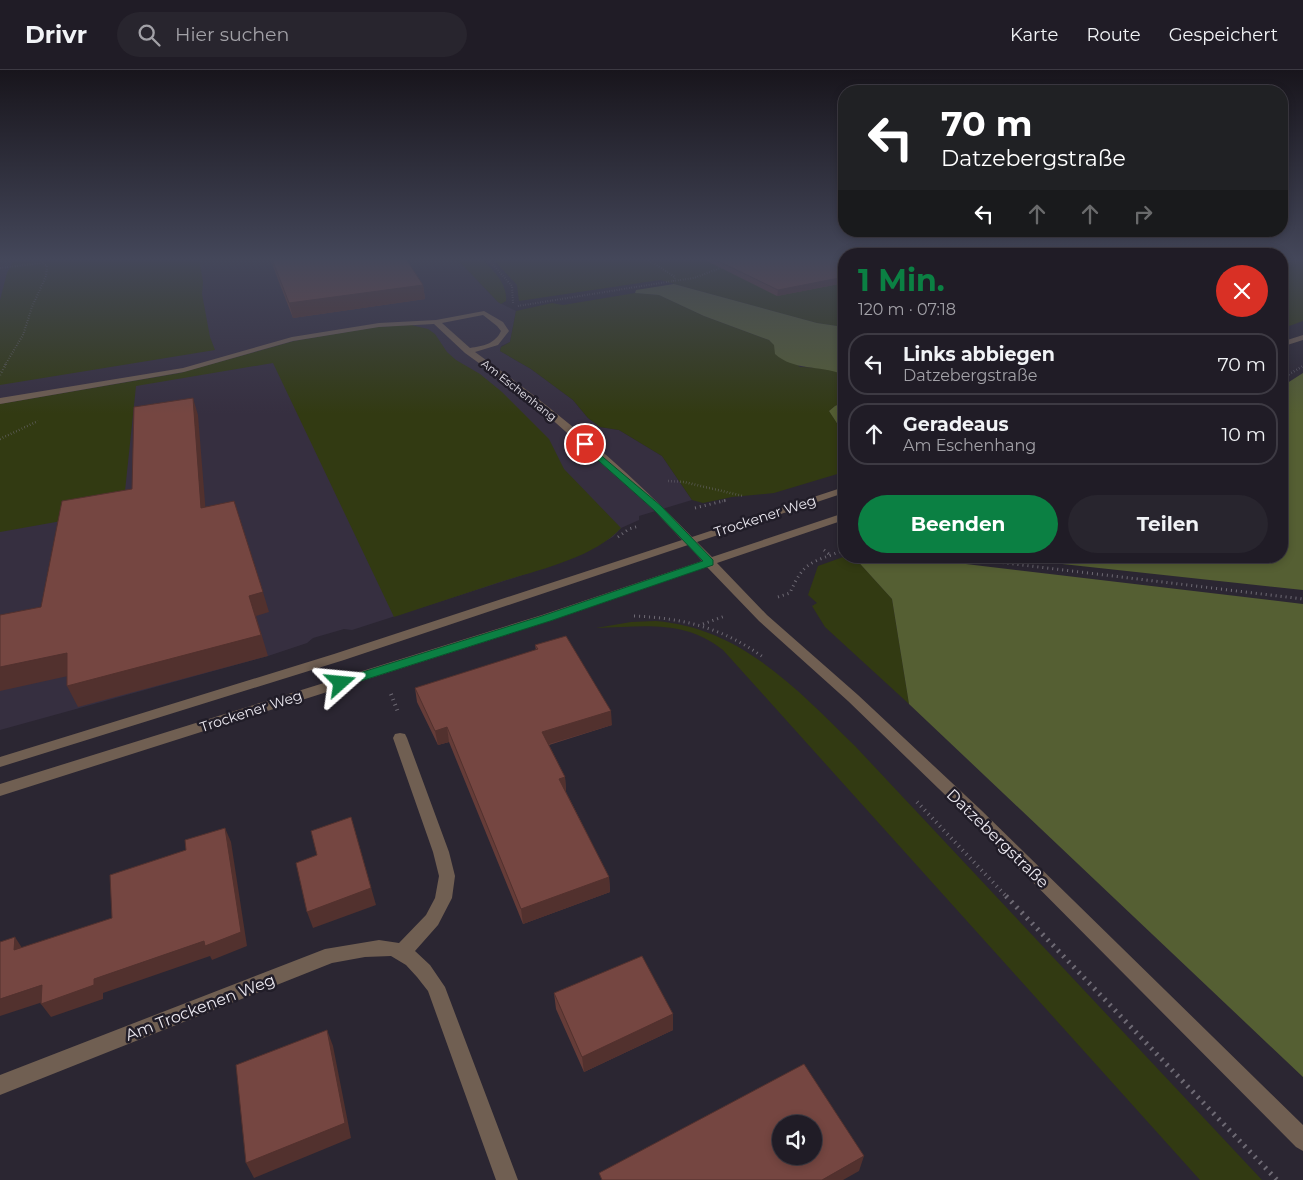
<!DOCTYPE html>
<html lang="de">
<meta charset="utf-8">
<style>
body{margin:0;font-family:Montserrat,sans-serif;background:#28252e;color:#f1f3f6;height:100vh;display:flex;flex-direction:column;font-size:19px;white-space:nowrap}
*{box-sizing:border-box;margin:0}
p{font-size:16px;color:#a2a1a7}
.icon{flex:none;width:28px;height:28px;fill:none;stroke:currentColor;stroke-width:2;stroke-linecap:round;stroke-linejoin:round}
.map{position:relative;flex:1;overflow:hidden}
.side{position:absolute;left:838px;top:178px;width:450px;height:315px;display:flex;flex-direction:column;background:#201c26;border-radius:20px;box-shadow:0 2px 8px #0003,0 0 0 1px #3d3a43}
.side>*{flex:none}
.hud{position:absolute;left:838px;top:15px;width:450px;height:152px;border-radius:20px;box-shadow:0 2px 8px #0003,0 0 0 1px #3d3a43;background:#202124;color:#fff;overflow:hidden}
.fabs{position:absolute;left:772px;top:1045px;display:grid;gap:10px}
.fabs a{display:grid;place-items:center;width:50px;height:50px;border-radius:50%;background:#201c26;box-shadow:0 2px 8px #0003,0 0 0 1px #3d3a43;font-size:25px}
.pin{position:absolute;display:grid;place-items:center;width:42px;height:42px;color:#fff;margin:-21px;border:2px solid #fff;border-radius:50%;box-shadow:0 1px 5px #0007}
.me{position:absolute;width:55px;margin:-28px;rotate:72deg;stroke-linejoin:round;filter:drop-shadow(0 0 4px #0008)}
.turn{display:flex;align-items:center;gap:18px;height:105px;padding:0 20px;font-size:22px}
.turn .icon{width:65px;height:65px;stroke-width:2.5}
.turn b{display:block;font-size:35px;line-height:42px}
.lanes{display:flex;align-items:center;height:48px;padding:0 20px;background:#0003;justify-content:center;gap:25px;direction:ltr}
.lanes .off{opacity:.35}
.round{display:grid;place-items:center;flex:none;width:52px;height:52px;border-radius:26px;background:#28252e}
.headline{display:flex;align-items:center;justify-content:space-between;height:85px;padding:0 20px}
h1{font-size:30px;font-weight:700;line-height:38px;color:#0b8043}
.cta{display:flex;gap:10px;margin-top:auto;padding:10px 20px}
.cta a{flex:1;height:58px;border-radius:30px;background:#0b8043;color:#fff;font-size:20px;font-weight:700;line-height:58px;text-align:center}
.cta a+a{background:#28252e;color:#f1f3f6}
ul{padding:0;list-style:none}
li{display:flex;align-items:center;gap:15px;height:62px;margin:0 10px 8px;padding:0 10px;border:2px solid #3d3a43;border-radius:20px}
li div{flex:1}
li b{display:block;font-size:19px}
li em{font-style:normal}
header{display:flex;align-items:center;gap:30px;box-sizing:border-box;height:70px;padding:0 25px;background:#201c26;border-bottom:1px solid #3d3a43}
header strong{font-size:24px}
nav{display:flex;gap:28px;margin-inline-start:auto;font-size:18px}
.search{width:350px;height:45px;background:#28252e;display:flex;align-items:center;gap:12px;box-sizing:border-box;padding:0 18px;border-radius:28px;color:#a2a1a7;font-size:19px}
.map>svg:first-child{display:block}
.built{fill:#362f40}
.green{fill:#323a12}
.forest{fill:#555f33}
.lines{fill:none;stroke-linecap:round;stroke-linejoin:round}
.path-far4{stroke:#6e6a74;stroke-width:2;stroke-dasharray:0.5 2;stroke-linecap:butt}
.path-far3{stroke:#6e6a74;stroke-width:2.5;stroke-dasharray:0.5 2.5;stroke-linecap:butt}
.path-far2{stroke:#6e6a74;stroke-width:3;stroke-dasharray:1 4;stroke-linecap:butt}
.path-far1{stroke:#6e6a74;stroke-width:4;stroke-dasharray:1 4.5;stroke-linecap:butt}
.path{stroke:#6e6a74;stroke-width:5;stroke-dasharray:2 5.5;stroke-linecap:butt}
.minor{fill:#705f52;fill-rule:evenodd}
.wall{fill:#653c38}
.shaded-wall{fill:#52312e}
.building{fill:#754641;stroke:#52312e;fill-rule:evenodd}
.route{fill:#0b8043;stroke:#07532c}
.labels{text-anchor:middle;stroke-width:5;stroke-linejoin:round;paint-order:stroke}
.far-street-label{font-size:11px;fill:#ece9f1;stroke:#211d28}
.street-label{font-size:14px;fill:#ece9f1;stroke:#211d28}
.near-street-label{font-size:16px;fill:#ece9f1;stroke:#211d28}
</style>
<header>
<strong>Drivr</strong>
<div class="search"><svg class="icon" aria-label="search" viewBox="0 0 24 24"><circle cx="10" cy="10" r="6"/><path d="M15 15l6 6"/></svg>Hier suchen</div>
<nav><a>Karte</a><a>Route</a><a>Gespeichert</a></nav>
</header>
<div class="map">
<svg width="1303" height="1110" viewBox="0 0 1303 1110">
<rect width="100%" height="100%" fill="#2b2632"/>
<!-- built -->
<path class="built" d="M0,189H457L498,232L516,241L510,272L501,276L500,281L531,299L573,330L588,348L600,357L619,360L662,386L692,430L639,446V450L621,458L613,467L585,482L538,500L352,560L344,559L313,568L307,573L268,586L0,660Z"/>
<!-- green -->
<path class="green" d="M14,189H199L203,212L202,224L210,267L215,280L0,315V230L7,203Z
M457,189H482C493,200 508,214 506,231L501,234L498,232Z
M493,189H844V257L817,253L660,210L519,231L517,215Z
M1281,189H1303V251L1281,259Z
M635,223L659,225L704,246L769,270L800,297L828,298L842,304L844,332L835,336L829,341L844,364V402L774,423L732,427L703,433L692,430L662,386L619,360L600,357L588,348L573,330L531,299L500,281L501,277L510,272L516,241L552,233L563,235Z
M411,255L428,259L435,264L447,282L456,290L480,304L502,322L549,369L564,399L621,458C595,487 539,500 503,511C467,523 430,535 394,547L273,293L136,316L123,440L0,462V334L180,303L294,271L377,257Z
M846,486H853L892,529L909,634L825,557L812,536L817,533L808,525L818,496Z
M656,551C741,558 797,619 855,676L1262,1110H1200L723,580C684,549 643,557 596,558L631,552Z"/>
<!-- forest -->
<path class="forest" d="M674,214L817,253L844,257V310L842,304C819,295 794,301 775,284L774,275L769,270L704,246L659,225L635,223L636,220Z
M1303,303V520L987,486H1281V317Z
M844,332V364L829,341L835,336Z
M853,486H899L1303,534V1007L909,634L892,529Z"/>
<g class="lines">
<!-- path-far4 -->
<path class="path-far4" d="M488,189L512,216L513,233
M0,198L42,193
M673,211L694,208L723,197
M518,236L673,211L675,207L647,189
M5,295L23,265L32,237L46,206L47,196L42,193V189"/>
<!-- path-far3 -->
<path class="path-far3" d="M0,305L6,294
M1281,309L1303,296
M0,369L38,351
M668,411L684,412L743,426
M722,431L727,430"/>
<!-- path-far2 -->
<path class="path-far2" d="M695,438L727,430
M618,467L629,459L639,456
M824,480L830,485
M948,486L1303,529
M778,527L790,523C804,490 812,493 844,480
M634,546C683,548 723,558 763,587
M703,554L725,546"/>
<!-- path-far1 -->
<path class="path-far1" d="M391,624L398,642
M917,732L1007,827"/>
<!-- path -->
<path class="path" d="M1006,826L1277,1110"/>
<!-- minor -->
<path class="minor" d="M484,241L503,252L509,261L498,275L475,282C552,337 626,398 692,467L844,417V423L697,472L712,487L844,443V450L717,493L767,545L858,625L981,740L1303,1055V1081L1296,1077L969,748L848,631L759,551L707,497L550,551L0,726V714L542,545L702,491L688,475L344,590L0,697V687L334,584L682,470L654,440L530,330L465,283L434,254L379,257L293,271L184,302L0,334V328L183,298L292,267L379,253L436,250ZM483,245L497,256L501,261C495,274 483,276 470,278L442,253Z
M1303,265V270L1281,277V272Z
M400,663L405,664L407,668L449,782L455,806L452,828L438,855L415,881L430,895L445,917L518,1110H496L428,921L417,907L406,895L391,886L365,887L332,893L0,1025V1005L325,879L379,870L399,873L426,845L435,828L439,806L433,782L393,668L395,664Z"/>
</g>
<!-- wall -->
<path class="wall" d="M270,189H406L423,215L425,229L293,248Z
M703,189H844V213L777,226Z
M535,575L612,655L549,675L565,707L566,722L609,807L610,822L523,854L449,672L438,675L417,632L415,618L536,580Z
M554,923L673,960L584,1002L556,939Z"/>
<!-- shaded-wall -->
<path class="shaded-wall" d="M844,207V213L777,226L778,220Z
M423,215L425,229L293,248L289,233Z
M193,328L198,345L207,457L201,438Z
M263,522L269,542L256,546L268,586L78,637L67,616L249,526Z
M67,583L77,604L0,621V597Z
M611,641L612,655L543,676L542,662Z
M447,657L449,672L438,675L435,661Z
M565,707L566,722L560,724L559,709Z
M351,747L376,835L313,858L307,842Z
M225,758L231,772L247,876L212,890L210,886L103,923V929L51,947L41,934L94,909L204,871Z
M609,807L610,822L523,854L521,839Z
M15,867L24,881L14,880Z
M42,915L52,929L0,946V929Z
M673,944V960L584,1002L582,987Z
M327,960L333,976L351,1068L254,1108L246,1093Z
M864,1086L859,1101L843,1110H822Z"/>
<!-- building -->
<path class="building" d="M272,189H406L423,215L289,233Z
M714,189H844V207L778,220Z
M193,328L201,438L234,431L263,522L249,526L261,565L67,616V583L0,597V545L41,537L62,431L132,419L134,337Z
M566,566L611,641L542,662L565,707L559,709L609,807L521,839L447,657L435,661L415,618L538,579L535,575Z
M351,747L371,818L307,842L296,793L317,785L311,761Z
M225,758L241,862L205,876L204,871L94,909V915L41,934L42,915L0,929V872L15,867L14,880L112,848L110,805L186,780L185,770Z
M642,886L673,944L582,987L554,923Z
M327,960L345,1053L246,1093L236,995Z
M804,994L864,1086L822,1110H602L599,1103ZM781,1054H814V1086H781Z"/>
<!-- sky -->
<linearGradient id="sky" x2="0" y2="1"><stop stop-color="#18151c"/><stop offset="0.55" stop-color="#44475a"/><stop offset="1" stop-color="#44475a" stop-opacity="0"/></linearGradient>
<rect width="1303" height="344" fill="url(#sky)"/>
<!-- route -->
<path class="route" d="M585,372L661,436L713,490V495L550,551L345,616H337L335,613L337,610L542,546L703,491L654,440L582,376V373Z"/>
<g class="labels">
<!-- far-street labels -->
<g class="far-street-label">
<text transform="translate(519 320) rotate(38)" y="4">Am Eschenhang</text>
</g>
<!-- street labels -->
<g class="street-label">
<text transform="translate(765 446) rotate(-18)" y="5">Trockener Weg</text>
<text transform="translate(251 641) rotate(-18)" y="5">Trockener Weg</text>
</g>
<!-- near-street labels -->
<g class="near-street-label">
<text transform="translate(998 768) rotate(44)" y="6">Datzebergstraße</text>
<text transform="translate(200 937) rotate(-21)" y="6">Am Trockenen Weg</text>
</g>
</g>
</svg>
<div class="fabs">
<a><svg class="icon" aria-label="sound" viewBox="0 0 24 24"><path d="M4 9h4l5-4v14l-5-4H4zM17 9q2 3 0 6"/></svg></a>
</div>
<div class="pin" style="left:585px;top:374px;background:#d93025"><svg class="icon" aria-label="arrive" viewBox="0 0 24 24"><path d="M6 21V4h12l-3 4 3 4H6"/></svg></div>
<svg class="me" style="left:341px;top:613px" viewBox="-20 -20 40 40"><path d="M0-17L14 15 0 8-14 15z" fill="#0b8043" stroke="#fff" stroke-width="4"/></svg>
<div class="hud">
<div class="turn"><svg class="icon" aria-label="left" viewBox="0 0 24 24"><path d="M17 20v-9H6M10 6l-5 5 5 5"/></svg><div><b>70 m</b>Datzebergstraße</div></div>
<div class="lanes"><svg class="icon" aria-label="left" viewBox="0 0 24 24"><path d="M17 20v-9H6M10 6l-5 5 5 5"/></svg><svg class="icon off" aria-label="ahead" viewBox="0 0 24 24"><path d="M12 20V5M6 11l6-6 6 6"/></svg><svg class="icon off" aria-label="ahead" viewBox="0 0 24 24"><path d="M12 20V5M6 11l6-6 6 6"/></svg><svg class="icon off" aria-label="right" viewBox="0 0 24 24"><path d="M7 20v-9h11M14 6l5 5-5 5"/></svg></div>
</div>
<section class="side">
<div class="headline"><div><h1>1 Min.</h1><p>120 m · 07:18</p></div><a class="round" style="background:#d93025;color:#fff"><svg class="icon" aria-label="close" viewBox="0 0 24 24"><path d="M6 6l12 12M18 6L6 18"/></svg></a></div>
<ul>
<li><svg class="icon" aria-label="left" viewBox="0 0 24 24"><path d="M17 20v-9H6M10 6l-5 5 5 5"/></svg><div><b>Links abbiegen</b><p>Datzebergstraße</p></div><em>70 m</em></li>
<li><svg class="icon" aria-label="ahead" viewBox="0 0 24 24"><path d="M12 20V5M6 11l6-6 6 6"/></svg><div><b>Geradeaus</b><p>Am Eschenhang</p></div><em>10 m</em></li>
</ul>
<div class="cta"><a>Beenden</a><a>Teilen</a></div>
</section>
</div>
